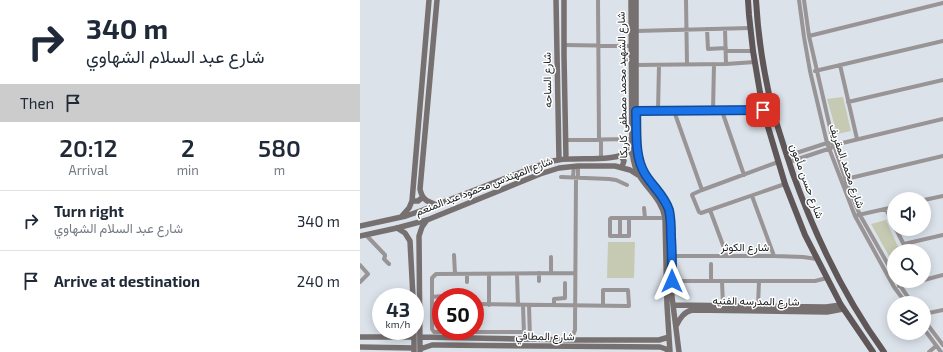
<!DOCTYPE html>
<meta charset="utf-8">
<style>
body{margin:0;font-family:"Exo 2",Vazirmatn,sans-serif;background:#f2f2f3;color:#1f2937;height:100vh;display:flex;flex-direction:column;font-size:15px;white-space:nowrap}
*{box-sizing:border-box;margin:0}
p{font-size:13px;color:#747a83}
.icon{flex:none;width:22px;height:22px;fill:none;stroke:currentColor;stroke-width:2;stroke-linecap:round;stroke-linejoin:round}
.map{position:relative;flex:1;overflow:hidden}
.drawer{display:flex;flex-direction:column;background:#fff;width:360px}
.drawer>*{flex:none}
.guide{background:#fff;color:#1f2937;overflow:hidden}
.buttons{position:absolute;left:527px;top:192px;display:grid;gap:8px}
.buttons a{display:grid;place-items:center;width:44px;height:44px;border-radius:50%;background:#fff;box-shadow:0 2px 10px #0003;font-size:20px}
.speed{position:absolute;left:12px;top:288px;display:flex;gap:8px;font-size:20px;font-weight:700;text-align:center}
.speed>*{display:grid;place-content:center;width:52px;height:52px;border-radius:50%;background:#fff;box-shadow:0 2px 10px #0003;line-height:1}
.speed small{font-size:10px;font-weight:400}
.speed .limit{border:6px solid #d22;background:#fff;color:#111}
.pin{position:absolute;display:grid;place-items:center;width:34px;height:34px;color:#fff;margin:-17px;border-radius:8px;box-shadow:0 2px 6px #0006}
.me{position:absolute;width:44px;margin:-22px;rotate:0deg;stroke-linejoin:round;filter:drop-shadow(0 0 3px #0008)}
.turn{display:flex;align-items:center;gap:14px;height:84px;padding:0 20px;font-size:18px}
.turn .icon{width:52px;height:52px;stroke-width:2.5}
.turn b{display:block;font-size:28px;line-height:34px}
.then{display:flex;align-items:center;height:38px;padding:0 20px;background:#0003;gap:8px;font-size:15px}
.eta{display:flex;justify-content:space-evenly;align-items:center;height:68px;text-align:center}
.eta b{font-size:24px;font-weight:600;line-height:28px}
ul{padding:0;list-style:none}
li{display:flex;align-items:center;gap:12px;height:60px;padding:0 20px;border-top:1px solid #e0e1e3}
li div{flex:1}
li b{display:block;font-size:15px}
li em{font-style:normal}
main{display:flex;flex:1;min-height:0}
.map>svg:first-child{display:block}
.green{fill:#c7cab2}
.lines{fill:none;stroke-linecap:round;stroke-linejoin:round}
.street{stroke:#999495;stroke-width:4}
.secondary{stroke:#777070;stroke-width:5.5}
.primary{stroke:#5e5657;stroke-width:6}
.route-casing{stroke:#114b97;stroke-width:10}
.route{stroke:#1a73e8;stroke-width:7}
.labels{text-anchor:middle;stroke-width:3;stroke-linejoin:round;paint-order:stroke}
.street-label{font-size:11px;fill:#191c1e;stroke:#fff}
</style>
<main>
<section class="drawer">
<div class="guide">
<div class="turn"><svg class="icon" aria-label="right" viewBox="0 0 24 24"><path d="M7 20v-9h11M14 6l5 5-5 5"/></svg><div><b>340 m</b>شارع عبد السلام الشهاوي</div></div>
<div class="then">Then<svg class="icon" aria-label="arrive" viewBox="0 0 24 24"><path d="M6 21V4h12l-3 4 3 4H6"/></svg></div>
</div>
<div class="eta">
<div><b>20:12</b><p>Arrival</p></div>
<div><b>2</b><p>min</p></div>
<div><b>580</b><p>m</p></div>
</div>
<ul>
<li><svg class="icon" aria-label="right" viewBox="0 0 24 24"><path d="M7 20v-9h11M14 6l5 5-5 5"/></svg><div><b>Turn right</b><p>شارع عبد السلام الشهاوي</p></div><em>340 m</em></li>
<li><svg class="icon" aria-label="arrive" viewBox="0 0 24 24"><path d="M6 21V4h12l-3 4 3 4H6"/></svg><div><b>Arrive at destination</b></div><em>240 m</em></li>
</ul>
</section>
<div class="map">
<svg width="583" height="352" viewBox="0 0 583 352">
<rect width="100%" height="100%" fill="#dbe2ea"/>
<!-- green -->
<path class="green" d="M483,97L491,131L477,134L467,99Z
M526,220L540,251H534V265L511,224Z
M248,242H275L274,278H247Z"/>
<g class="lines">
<!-- street -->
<path class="street" d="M238,0L239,140
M326,0L327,64
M439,0L444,37L450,71L467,143L495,216L534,287L546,303
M444,0L449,36L474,145L488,187L500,215L534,275
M347,29L348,49L366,48
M365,29L366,64
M276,31L390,28
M449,36L583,3
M204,45L271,46
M366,51H393
M276,65L366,64L395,62
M480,65L497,139
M455,71L583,41
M488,102L583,80
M276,111L403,110
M298,111L299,65
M314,111L342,190
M353,111L354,64
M362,111L384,175
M206,140L272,139
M241,140V158
M427,156L467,143H470L474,145L583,119
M418,162L342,190L333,194L332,195L339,212L341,213L425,184
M429,162L471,148
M201,177L249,179L256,180L267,185
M213,177L214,166
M218,178V166
M486,179L583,156
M392,196L414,256
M564,200L583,196
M284,208L285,218
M526,209L534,225
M350,210L367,256
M498,215L534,207
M260,218V236
M269,218V236H250V219L251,218H305
M536,229L547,251
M6,235L25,255V256L24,259L29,264
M544,244L583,235
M94,255L95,274
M312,256H414L443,257L457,259
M0,265L8,274L0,282
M191,273V257
M107,274V282
M157,274L158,305
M564,280L583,275
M179,281V273
M321,281H455L467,278
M351,281V264
M362,281L363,306
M537,281L552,303
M539,286L558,281
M72,297L83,296
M72,304V278L76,274L215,273
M81,304H72V329L74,332H164
M115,304L269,306L268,290H243V305
M129,305V274
M163,305L164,334
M169,305L170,339
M194,305V299L205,298V283
M398,306L399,281
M564,314L583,310
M564,320L583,345
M564,329L581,352
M213,340V335L215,330L216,178
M569,352L576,346"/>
<!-- secondary -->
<path class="secondary" d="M77,0L60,189C62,200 68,202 77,205
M196,0L199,160
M204,0V55L206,159
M271,0L272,151C273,159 274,168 279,175C288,190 302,200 305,218L307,305L310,352
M276,0V111L278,155L283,171L286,176L304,199L308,208L310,217L312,297L319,352
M261,156L264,161L262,167
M52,201H58L63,197
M41,217L49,208L52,201L69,0
M0,226L46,216L63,210L180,165C190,161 200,159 210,159C230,158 254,161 272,151
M37,228L45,233L50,241L53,297
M0,236L37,228L67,220L180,174L199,168L218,166H255L270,170L278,175
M313,305L466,307L481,305
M316,326C320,318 324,312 332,310L467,312L483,309
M0,337H54
M60,337L214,340H299L309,337
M0,347L54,348
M60,349L72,345H77L300,347L306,349L309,352
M54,352V331
M60,352L59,236L62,227L67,220"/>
<!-- primary -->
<path class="primary" d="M388,0L389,15L393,51L403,110L408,127L425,184L445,235L481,305L513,352
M396,0C398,37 404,75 413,111C419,132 426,153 433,174C456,238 484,297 524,352"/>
</g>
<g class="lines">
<defs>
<path id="route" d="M312,281C312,266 312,252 311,237C311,228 311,219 309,210C304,195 293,187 285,174C274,156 277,132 276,111L403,110"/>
</defs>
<!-- route casing -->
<use href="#route" class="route-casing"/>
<!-- route -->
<use href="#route" class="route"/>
</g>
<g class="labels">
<!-- street labels -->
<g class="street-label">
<text transform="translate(187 80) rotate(-91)" y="4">شارع الساحه</text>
<text transform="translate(262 85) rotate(-91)" y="4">شارع الشهيد محمد مصطفى كاريكا</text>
<text transform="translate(487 166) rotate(71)" y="4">شارع محمد المقريف</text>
<text transform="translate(447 181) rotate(70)" y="4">شارع حسن مأمون</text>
<text transform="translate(124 186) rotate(-21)" y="4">شارع المهندس محمود عبد المنعم</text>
<text x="385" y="251">شارع الكوثر</text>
<text transform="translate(396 301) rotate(1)" y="4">شارع المدرسه الفنيه</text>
<text transform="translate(185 336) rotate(1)" y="4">شارع المطافي</text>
</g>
</g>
</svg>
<div class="buttons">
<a><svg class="icon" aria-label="sound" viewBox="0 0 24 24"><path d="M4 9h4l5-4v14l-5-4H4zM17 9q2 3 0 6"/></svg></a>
<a><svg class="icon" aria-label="search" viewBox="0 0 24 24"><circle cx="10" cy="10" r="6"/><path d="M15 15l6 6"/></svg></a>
<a><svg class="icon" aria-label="layers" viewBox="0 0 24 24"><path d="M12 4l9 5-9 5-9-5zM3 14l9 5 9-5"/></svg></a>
</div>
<div class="speed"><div>43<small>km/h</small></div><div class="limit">50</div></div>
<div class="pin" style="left:403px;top:110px;background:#d93025"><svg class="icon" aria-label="arrive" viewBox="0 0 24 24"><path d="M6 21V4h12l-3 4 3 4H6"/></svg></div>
<svg class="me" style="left:312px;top:281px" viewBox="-20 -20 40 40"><path d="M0-17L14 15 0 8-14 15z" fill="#1a73e8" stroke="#fff" stroke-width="4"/></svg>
</div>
</main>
